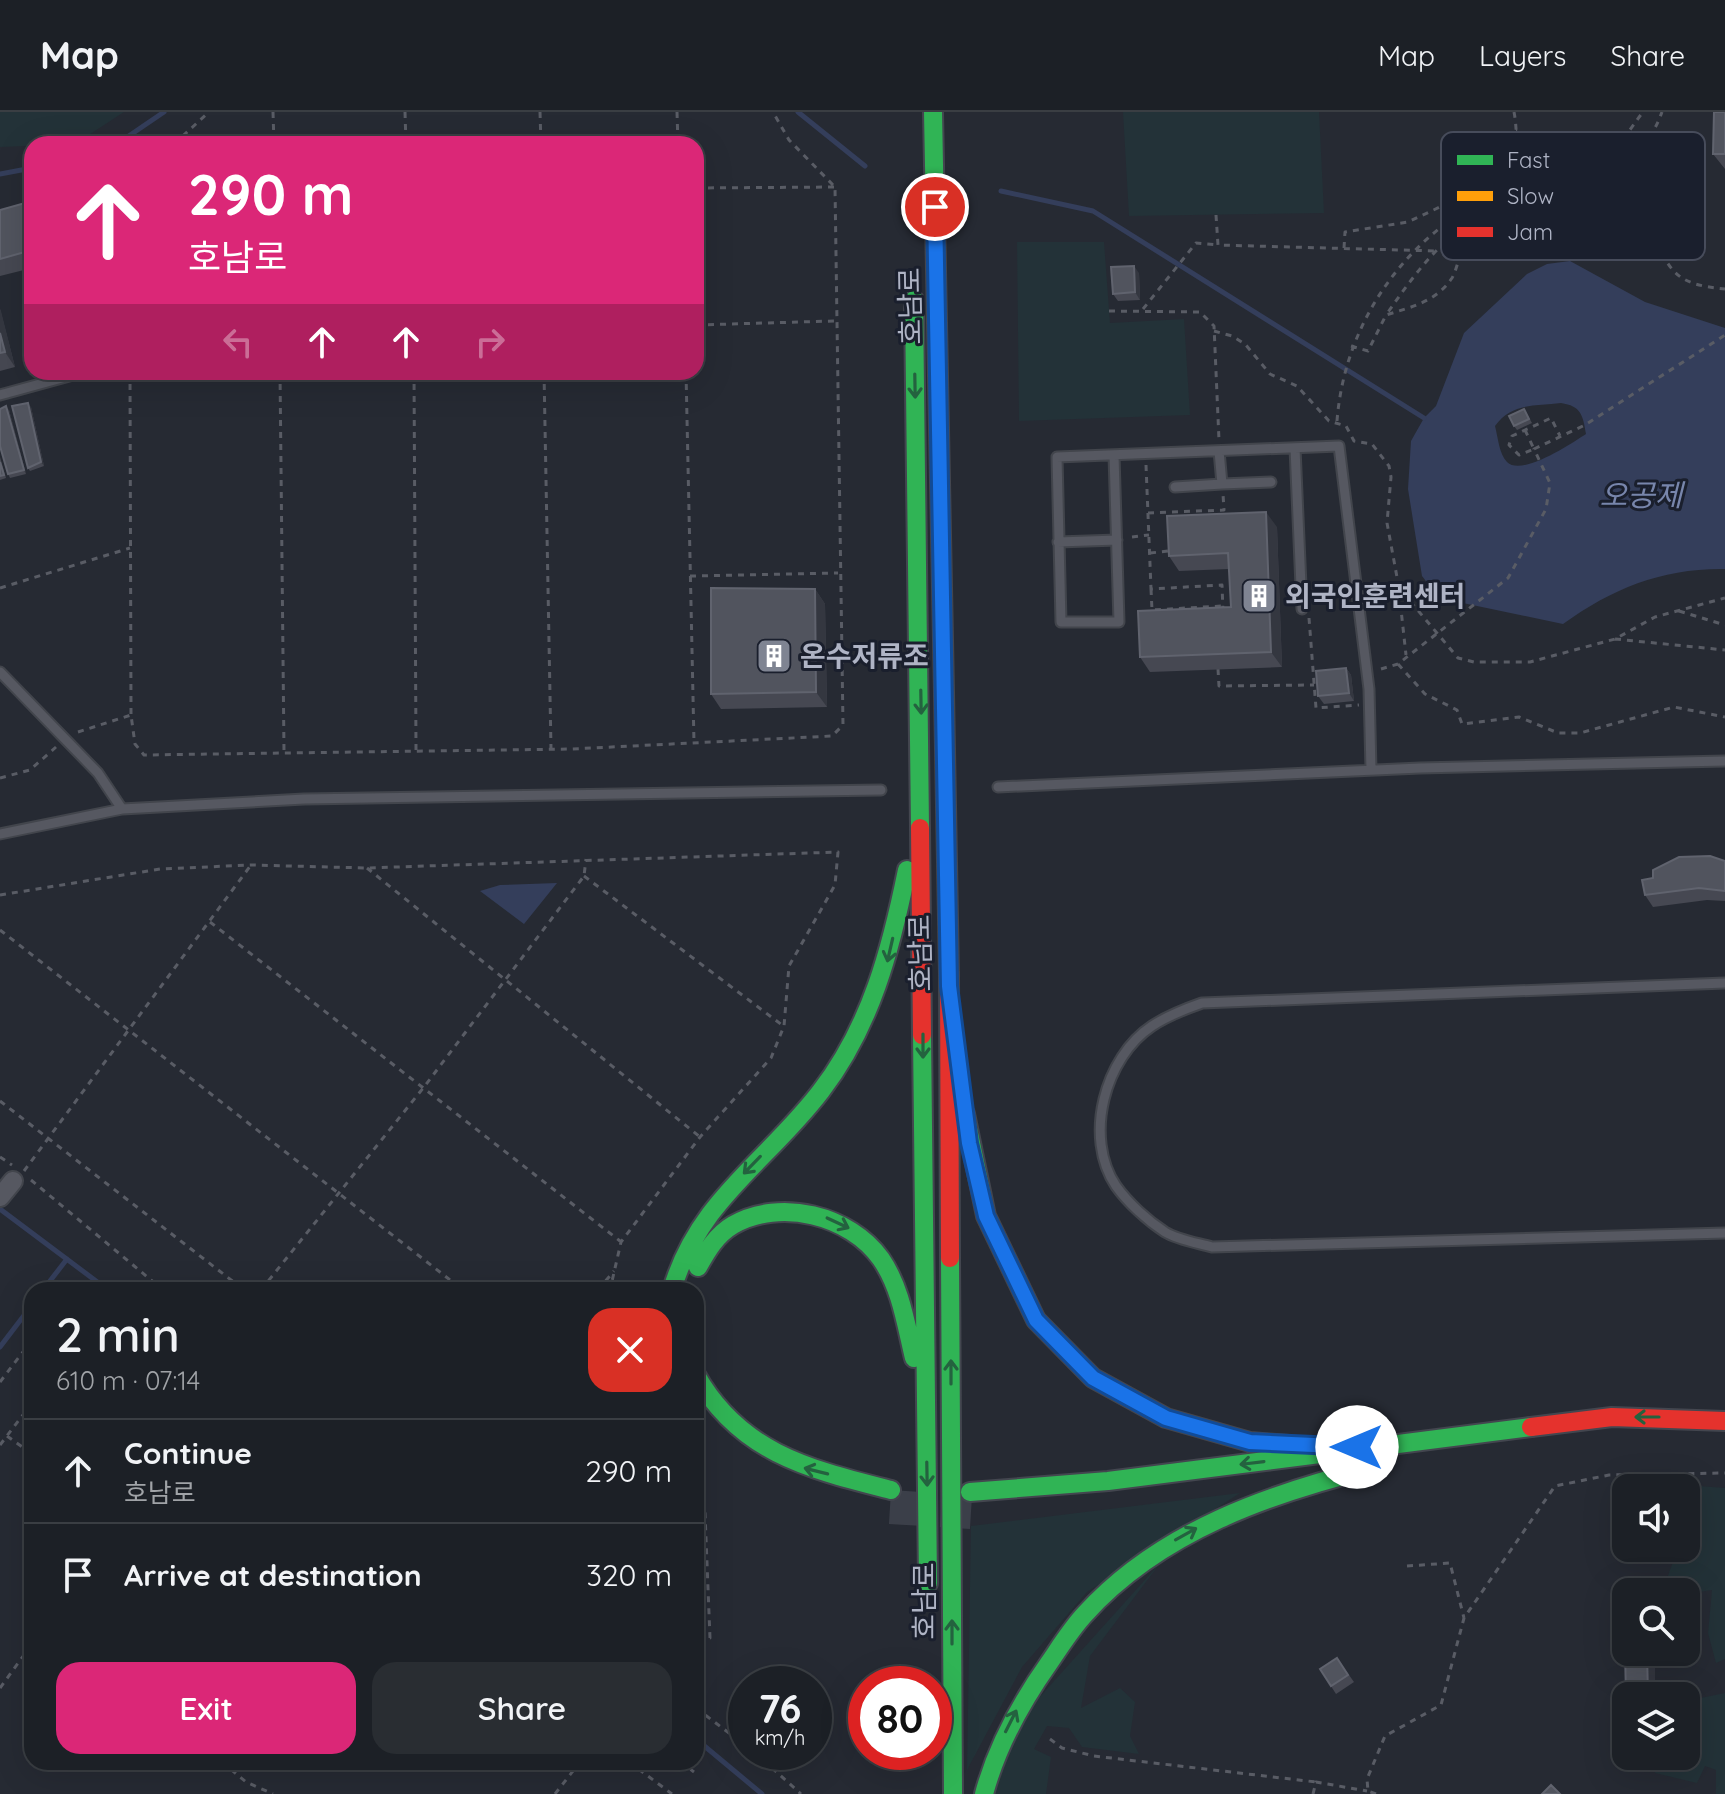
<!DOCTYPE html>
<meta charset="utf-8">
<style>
body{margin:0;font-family:Quicksand,"Noto Sans KR",sans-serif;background:#292d32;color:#f1f3f6;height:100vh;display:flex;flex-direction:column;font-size:30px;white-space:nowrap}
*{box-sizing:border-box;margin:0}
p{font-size:26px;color:#a0a3a7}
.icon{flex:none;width:44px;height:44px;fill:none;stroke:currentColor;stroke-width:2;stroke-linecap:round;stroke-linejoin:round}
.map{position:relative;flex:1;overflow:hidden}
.panel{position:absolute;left:24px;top:1170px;width:680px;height:488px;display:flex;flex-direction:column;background:#1c2026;border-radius:24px;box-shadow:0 8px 32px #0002,0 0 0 2px #3a3e43}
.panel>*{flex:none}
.banner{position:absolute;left:24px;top:24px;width:680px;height:244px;border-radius:24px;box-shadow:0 8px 32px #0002,0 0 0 2px #3a3e43;background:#db2777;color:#fff;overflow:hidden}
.fabs{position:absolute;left:1612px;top:1362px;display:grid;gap:16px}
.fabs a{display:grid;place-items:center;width:88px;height:88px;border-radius:16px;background:#1c2026;box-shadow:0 8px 32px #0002,0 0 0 2px #3a3e43;font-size:40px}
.speed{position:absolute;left:728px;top:1554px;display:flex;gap:16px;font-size:40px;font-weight:700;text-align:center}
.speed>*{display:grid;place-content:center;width:104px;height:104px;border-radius:50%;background:#1c2026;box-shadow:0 8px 32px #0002,0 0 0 2px #3a3e43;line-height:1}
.speed small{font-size:20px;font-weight:400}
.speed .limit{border:12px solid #d22;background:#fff;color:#111}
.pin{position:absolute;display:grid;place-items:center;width:68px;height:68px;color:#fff;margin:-34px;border:4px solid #fff;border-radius:50%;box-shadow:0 2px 8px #0007}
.me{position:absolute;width:88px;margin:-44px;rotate:270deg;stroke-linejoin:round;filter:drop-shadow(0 0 6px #0008)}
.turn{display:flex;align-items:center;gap:28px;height:168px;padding:0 32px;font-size:36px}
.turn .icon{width:104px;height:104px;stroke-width:2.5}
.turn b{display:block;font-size:56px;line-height:68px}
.lanes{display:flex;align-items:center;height:76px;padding:0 32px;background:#0003;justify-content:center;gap:40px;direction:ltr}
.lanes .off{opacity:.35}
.round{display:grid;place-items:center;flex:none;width:84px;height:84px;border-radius:24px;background:#292d32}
.headline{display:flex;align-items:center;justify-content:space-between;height:136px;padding:0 32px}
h1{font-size:48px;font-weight:600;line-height:60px}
.action{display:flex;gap:16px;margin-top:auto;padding:16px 32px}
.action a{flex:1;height:92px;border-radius:24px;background:#db2777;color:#fff;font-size:32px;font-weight:600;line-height:92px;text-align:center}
.action a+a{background:#292d32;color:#f1f3f6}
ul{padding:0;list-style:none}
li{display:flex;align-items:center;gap:24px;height:104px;padding:0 32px;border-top:2px solid #3a3e43}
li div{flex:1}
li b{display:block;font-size:30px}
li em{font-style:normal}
header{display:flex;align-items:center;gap:48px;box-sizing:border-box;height:112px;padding:0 40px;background:#1c2026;border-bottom:2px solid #3a3e43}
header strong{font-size:38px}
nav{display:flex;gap:44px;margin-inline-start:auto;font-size:28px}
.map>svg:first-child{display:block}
.green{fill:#233238}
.water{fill:#343e5b;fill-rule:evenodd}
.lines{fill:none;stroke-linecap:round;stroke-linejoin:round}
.stream{stroke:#343e5b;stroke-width:5}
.highway-tunnel{stroke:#3b3f49;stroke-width:34;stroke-dasharray:34 17;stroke-linecap:butt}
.lane-casing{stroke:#42454c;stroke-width:13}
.street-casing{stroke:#42454c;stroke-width:22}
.fast-casing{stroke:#43464f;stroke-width:22}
.slow-casing{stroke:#43464f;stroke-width:22}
.jam-casing{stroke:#43464f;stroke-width:22}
.path{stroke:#595c65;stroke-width:3;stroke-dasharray:6 6;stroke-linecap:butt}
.lane{stroke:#565861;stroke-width:9}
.street{stroke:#565861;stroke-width:18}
.fast{stroke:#30b455;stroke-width:18}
.slow{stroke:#ff9f0a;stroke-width:18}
.jam{stroke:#e5322d;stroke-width:18}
.wall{fill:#464852}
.shaded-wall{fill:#343740}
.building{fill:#51545e;stroke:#60636e;stroke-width:2}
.oneway{stroke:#24623f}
.route-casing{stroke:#114b97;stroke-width:20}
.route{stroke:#1a73e8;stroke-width:14}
.labels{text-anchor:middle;stroke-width:6;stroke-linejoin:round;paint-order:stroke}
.street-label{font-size:28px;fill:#afb4c5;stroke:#1a1f2d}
.poi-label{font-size:28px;font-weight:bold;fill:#afb4c5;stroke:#1a1f2d;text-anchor:start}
.water-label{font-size:30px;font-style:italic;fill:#7886ac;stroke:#1a1f2d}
.key{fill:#1a1f2d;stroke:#474c5b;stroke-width:2}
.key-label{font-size:22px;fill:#afb4c5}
</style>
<header>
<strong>Map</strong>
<nav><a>Map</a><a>Layers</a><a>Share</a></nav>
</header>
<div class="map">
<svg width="1725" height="1682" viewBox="0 0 1725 1682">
<rect width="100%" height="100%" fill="#262a33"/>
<!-- green -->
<path class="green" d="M0,0H124L75,32L0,35Z
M1123,0H1319L1324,101L1129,104Z
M1017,130H1104L1110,211L1184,207L1190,303L1019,309Z
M1699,1374L1725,1376V1547L1716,1551L1708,1521L1712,1478L1686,1482L1662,1480L1678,1436H1686V1412Z
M1240,1381L1087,1480L1022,1555L967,1658L971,1414Z
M1161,1450L1090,1544L1081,1596L1120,1576L1135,1590L1130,1624L1139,1642L1082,1635L1069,1616L1047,1614L1034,1637L1051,1645L1046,1682H995L1019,1608Z
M1725,1581V1682H1716V1658L1705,1654L1697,1671L1655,1661L1658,1644H1686V1589Z"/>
<!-- water -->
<path class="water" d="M1570,149L1645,190L1725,216V457C1663,456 1613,476 1563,512L1439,486L1422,464L1408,377L1411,329L1424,306L1436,294L1464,221L1527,162L1547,152ZM1561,291C1581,294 1583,303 1586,322C1572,331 1522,365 1507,350C1499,342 1498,325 1495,314C1511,291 1535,294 1561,291Z
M557,771L524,812L480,779L500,773Z"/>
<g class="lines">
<!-- stream -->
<path class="stream" d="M798,0L865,54
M117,32L164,0
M0,62L32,56
M1001,79L1093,99L1424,306
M0,1097L108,1178
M43,1178L67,1147
M0,1235L32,1193
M696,1627L762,1682"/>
<!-- highway-tunnel -->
<path class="highway-tunnel" d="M890,1395L971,1400"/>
<defs>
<path id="lane" d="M0,283L84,260
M1295,336L1302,497
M1219,339L1222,372L1271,370
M1114,343L1119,510H1061L1057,345L1339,334L1369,577L1371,658
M1175,375L1222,372
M1058,430L1117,428
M0,560L98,661L122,697
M998,675L1420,656L1725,649
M0,722L122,697L304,687L881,678
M1725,871L1202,891C1185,897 1167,904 1152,914C1105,945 1083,1025 1116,1074C1128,1091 1148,1109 1165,1120C1178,1128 1198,1131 1212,1135L1725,1121"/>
<path id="street" d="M0,1085L13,1069"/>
<path id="fast" d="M933,0L944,581
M914,188L920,716
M922,923L928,1471
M965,1002L986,1104L1036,1208L1093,1266L1166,1306L1250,1330L1289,1333
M950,1146L953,1682
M698,1155C707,1139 716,1123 733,1113C780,1086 850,1103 881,1147C901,1176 906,1213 914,1246
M672,1178C698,1088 767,1050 821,979C871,914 891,837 907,758
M696,1263C740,1341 809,1357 891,1378
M970,1380L1108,1369L1531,1315
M984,1682C997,1634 1020,1592 1049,1551C1060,1535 1071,1517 1085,1502C1160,1419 1271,1381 1376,1355"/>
<path id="slow" d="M944,581L949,863"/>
<path id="jam" d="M920,716L922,923
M949,863L950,1146
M1531,1315L1612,1305L1725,1309"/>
</defs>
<!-- lane casing -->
<use href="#lane" class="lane-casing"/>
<!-- street casing -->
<use href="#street" class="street-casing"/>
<!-- fast casing -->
<use href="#fast" class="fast-casing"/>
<!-- slow casing -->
<use href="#slow" class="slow-casing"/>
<!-- jam casing -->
<use href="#jam" class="jam-casing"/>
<!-- path -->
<path class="path" d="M273,0L274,32
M405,0L406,32
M540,0L541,32
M677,0L678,32
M1514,0C1519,24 1514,66 1522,85C1547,140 1614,84 1638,98C1647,104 1651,114 1655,123C1669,164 1682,173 1725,177
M174,32L209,0
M696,76L835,75
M1499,96L1503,119C1489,135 1476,126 1465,137C1458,144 1457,158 1452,166C1436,190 1411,195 1386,203C1412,166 1439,127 1479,106C1547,70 1630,87 1662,0
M1216,103L1218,133L1436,139
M1344,136L1345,120L1408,110L1459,86L1482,42L1501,24L1517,18
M1143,197L1196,131L1218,133
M1109,199L1200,200L1214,214L1219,328
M696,213L834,209
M1214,219L1232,224L1245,232L1270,262L1297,274L1329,309L1346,314L1354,329L1372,332L1389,354L1391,365L1387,411L1399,476L1458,546L1474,550H1530L1615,527L1655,505L1725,486
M1351,234L1368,239L1386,203
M130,260L131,603
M280,260L284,640
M414,260L416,638
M544,260L551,637
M686,260L694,631
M1337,309C1344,218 1396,137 1477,91C1513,71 1582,67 1609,43C1622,31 1632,14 1643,0
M1525,318L1534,337L1519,343L1509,333L1512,324C1525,318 1538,312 1551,306L1560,324
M1146,353L1151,477L1222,473L1223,499
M1148,401L1224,398L1223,382
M1132,425L1149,423
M1150,441L1169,439
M690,464L838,461
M0,476L130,436
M1151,477L1152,498L1222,494
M1399,479L1406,543
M1679,499L1725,513
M1309,506L1316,596L1359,593
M1615,527L1725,538
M1398,552L1425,582L1457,598L1462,612L1519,605L1558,621H1580L1674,595L1725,605
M1218,557L1219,574L1314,573
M1381,557L1398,552L1508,466L1546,397L1550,371L1534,337L1585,313L1725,223
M78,620L131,603L135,632L144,643L572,637L832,624L843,613L835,75L789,28L773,0
M0,666L30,658L56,635
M367,756L700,1025
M584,764L782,913
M0,783L160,757L251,753L367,756L838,740L835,773L789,854L784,914L771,946L700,1025L621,1130L610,1178
M210,810L620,1129
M0,818L463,1178
M0,989L244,1178
M0,1045L12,1053
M24,1059L251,753
M31,1068L163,1178
M261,1178L424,975L584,764L586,747
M598,1178L614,1159
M0,1270L32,1228
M7,1324L32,1342
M0,1333L32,1291
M696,1392L705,1401L710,1526L696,1527
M1407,1454L1450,1451L1464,1506
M0,1576L32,1532
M696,1596L746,1634
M1050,1627L1062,1636L1094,1644L1316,1670
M754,1640L801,1682
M222,1650L246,1670L273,1682
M629,1650L672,1682
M681,1650L694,1660
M555,1682L580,1650
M1313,1682L1316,1670L1367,1679
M1376,1682L1368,1679L1367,1667L1385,1624L1441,1593L1464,1506L1555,1374L1609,1363L1725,1361"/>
<!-- lane -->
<use href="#lane" class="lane"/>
<!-- street -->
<use href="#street" class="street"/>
<!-- fast -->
<use href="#fast" class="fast"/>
<!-- slow -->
<use href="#slow" class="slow"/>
<!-- jam -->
<use href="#jam" class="jam"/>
</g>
<!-- wall -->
<path class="wall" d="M1725,0V57L1713,42Z
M32,89V156L0,164V98Z
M1139,161L1140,188L1118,189L1113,182Z
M0,197L15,255L0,259Z
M31,295L44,354L30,359L28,356Z
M1524,297L1532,311L1517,318L1514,314Z
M9,298L26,362L10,366L8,362Z
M0,345L6,366L0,368Z
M1277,415L1282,555L1150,560L1140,545L1231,495L1229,457L1179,459L1169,444Z
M815,477L825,492L827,595L721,597L711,582Z
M1346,556L1351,563L1354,589L1324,592L1318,584Z
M1725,749V789L1707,788L1653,795L1645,783Z
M1337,1546L1354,1570L1336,1582L1320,1557Z
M1633,1644H1657V1648H1635Z"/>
<!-- shaded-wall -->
<path class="shaded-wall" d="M1134,154L1139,161L1140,188L1135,180Z
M0,197L1,199L15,255L5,240L0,221Z
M28,291L31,295L44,354L41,350Z
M6,294L9,298L26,362L24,358Z
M1266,400L1277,415L1282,555L1271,540Z
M815,477L825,492L827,595L816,580Z
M1346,556L1351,563L1354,589L1349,581Z
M1647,1540L1655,1551V1584H1648Z"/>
<!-- building -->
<path class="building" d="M1714,0H1725V42H1713Z
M32,89V138L0,147V98Z
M1134,154L1135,180L1113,182L1111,155Z
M0,221L5,240L0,241Z
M28,291L41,350L28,356L12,294Z
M6,294L24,358L8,362L0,334V297Z
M1524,297L1529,307L1514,314L1509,304Z
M0,350L4,363L0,364Z
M1266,400L1271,540L1140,545L1138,499L1231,495L1228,441L1169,444L1167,404Z
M711,476L815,477L816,580L711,582Z
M1346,556L1349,581L1318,584L1316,559Z
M1710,744L1725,749V779L1699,776L1645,783L1642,768L1653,766V758L1679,745Z
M1625,1540H1647L1648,1584H1626Z
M1337,1546L1348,1563L1331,1574L1320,1557Z
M1551,1673L1560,1682H1542Z"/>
<!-- one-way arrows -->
<defs><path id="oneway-shaft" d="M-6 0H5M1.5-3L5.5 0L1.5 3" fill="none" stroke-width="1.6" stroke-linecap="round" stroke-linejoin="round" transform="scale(2)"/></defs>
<g class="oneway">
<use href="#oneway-shaft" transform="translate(915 274) rotate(89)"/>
<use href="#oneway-shaft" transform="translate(921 590) rotate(89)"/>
<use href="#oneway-shaft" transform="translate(890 838) rotate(103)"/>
<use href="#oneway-shaft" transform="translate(923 934) rotate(90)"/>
<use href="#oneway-shaft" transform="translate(752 1053) rotate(134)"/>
<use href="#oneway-shaft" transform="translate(838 1111) rotate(25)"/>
<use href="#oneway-shaft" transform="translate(951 1260) rotate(-90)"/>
<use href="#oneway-shaft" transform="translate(1647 1305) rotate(-180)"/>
<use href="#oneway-shaft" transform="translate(1252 1351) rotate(173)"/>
<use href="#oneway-shaft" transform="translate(816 1359) rotate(-166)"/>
<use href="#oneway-shaft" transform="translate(927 1362) rotate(89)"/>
<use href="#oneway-shaft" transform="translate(1186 1422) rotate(-29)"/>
<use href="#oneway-shaft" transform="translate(952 1520) rotate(-90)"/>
<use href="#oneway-shaft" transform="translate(1011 1609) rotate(-63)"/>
</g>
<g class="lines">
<defs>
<path id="route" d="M935,95L949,874L969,1031L986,1104L1036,1208L1093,1266L1166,1306L1250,1330L1357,1335"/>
</defs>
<!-- route casing -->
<use href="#route" class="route-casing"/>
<!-- route -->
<use href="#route" class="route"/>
</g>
<!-- icons -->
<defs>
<symbol id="building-square" viewBox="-11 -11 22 22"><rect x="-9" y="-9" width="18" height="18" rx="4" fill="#7f8492" stroke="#1a1f2d"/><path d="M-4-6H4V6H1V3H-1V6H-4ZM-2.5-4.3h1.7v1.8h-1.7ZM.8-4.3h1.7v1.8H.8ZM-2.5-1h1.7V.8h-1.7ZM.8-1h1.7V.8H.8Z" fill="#fff"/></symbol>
</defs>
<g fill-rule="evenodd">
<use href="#building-square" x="1239" y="464" width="40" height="40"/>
<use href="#building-square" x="754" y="524" width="40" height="40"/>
</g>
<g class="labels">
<!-- street labels -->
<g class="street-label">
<text transform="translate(910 194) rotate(-91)" y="10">호남로</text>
<text transform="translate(920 841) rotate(-91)" y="10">호남로</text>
<text transform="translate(924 1489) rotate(-90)" y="10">호남로</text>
</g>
<!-- poi labels -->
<g class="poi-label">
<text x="1285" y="494">외국인훈련센터</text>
<text x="800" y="554">온수저류조</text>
</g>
<!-- water labels -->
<g class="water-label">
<text x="1641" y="394">오공제</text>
</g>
</g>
<!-- legend -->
<rect x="1441" y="20" width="264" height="128" rx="12" class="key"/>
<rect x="1457" y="43" width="36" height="10" fill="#30b455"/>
<rect x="1457" y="79" width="36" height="10" fill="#ff9f0a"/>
<rect x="1457" y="115" width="36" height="10" fill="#e5322d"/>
<g class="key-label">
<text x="1507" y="56">Fast</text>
<text x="1507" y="92">Slow</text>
<text x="1507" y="128">Jam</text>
</g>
</svg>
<div class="fabs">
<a><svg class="icon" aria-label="sound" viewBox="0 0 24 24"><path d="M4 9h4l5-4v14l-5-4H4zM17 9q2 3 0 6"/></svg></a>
<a><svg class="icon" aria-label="search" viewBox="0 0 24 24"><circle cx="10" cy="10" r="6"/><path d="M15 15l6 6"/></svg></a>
<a><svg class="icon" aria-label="layers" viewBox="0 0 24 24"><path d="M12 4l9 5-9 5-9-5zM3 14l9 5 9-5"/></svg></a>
</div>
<div class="speed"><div>76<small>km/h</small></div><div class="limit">80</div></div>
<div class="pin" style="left:935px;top:95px;background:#d93025"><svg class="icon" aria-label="arrive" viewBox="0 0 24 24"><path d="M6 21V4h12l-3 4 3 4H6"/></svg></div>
<svg class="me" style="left:1357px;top:1335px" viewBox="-20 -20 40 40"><circle r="19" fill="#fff"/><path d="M0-13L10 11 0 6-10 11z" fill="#1a73e8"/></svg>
<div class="banner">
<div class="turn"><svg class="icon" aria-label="ahead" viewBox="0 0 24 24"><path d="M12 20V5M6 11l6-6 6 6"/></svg><div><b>290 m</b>호남로</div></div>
<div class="lanes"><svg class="icon off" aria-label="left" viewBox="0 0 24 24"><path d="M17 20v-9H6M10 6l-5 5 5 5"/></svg><svg class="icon" aria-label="ahead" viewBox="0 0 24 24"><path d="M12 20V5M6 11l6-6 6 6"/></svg><svg class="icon" aria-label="ahead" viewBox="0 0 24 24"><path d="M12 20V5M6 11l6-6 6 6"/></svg><svg class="icon off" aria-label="right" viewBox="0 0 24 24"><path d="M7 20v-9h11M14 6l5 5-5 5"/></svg></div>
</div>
<section class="panel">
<div class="headline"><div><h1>2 min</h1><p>610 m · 07:14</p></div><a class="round" style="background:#d93025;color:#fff"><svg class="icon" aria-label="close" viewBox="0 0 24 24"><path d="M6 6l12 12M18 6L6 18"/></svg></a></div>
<ul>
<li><svg class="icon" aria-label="ahead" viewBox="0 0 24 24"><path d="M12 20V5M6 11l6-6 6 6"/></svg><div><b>Continue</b><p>호남로</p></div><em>290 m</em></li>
<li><svg class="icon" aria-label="arrive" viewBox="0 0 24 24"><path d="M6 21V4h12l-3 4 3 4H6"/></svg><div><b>Arrive at destination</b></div><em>320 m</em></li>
</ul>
<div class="action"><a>Exit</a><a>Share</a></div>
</section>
</div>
